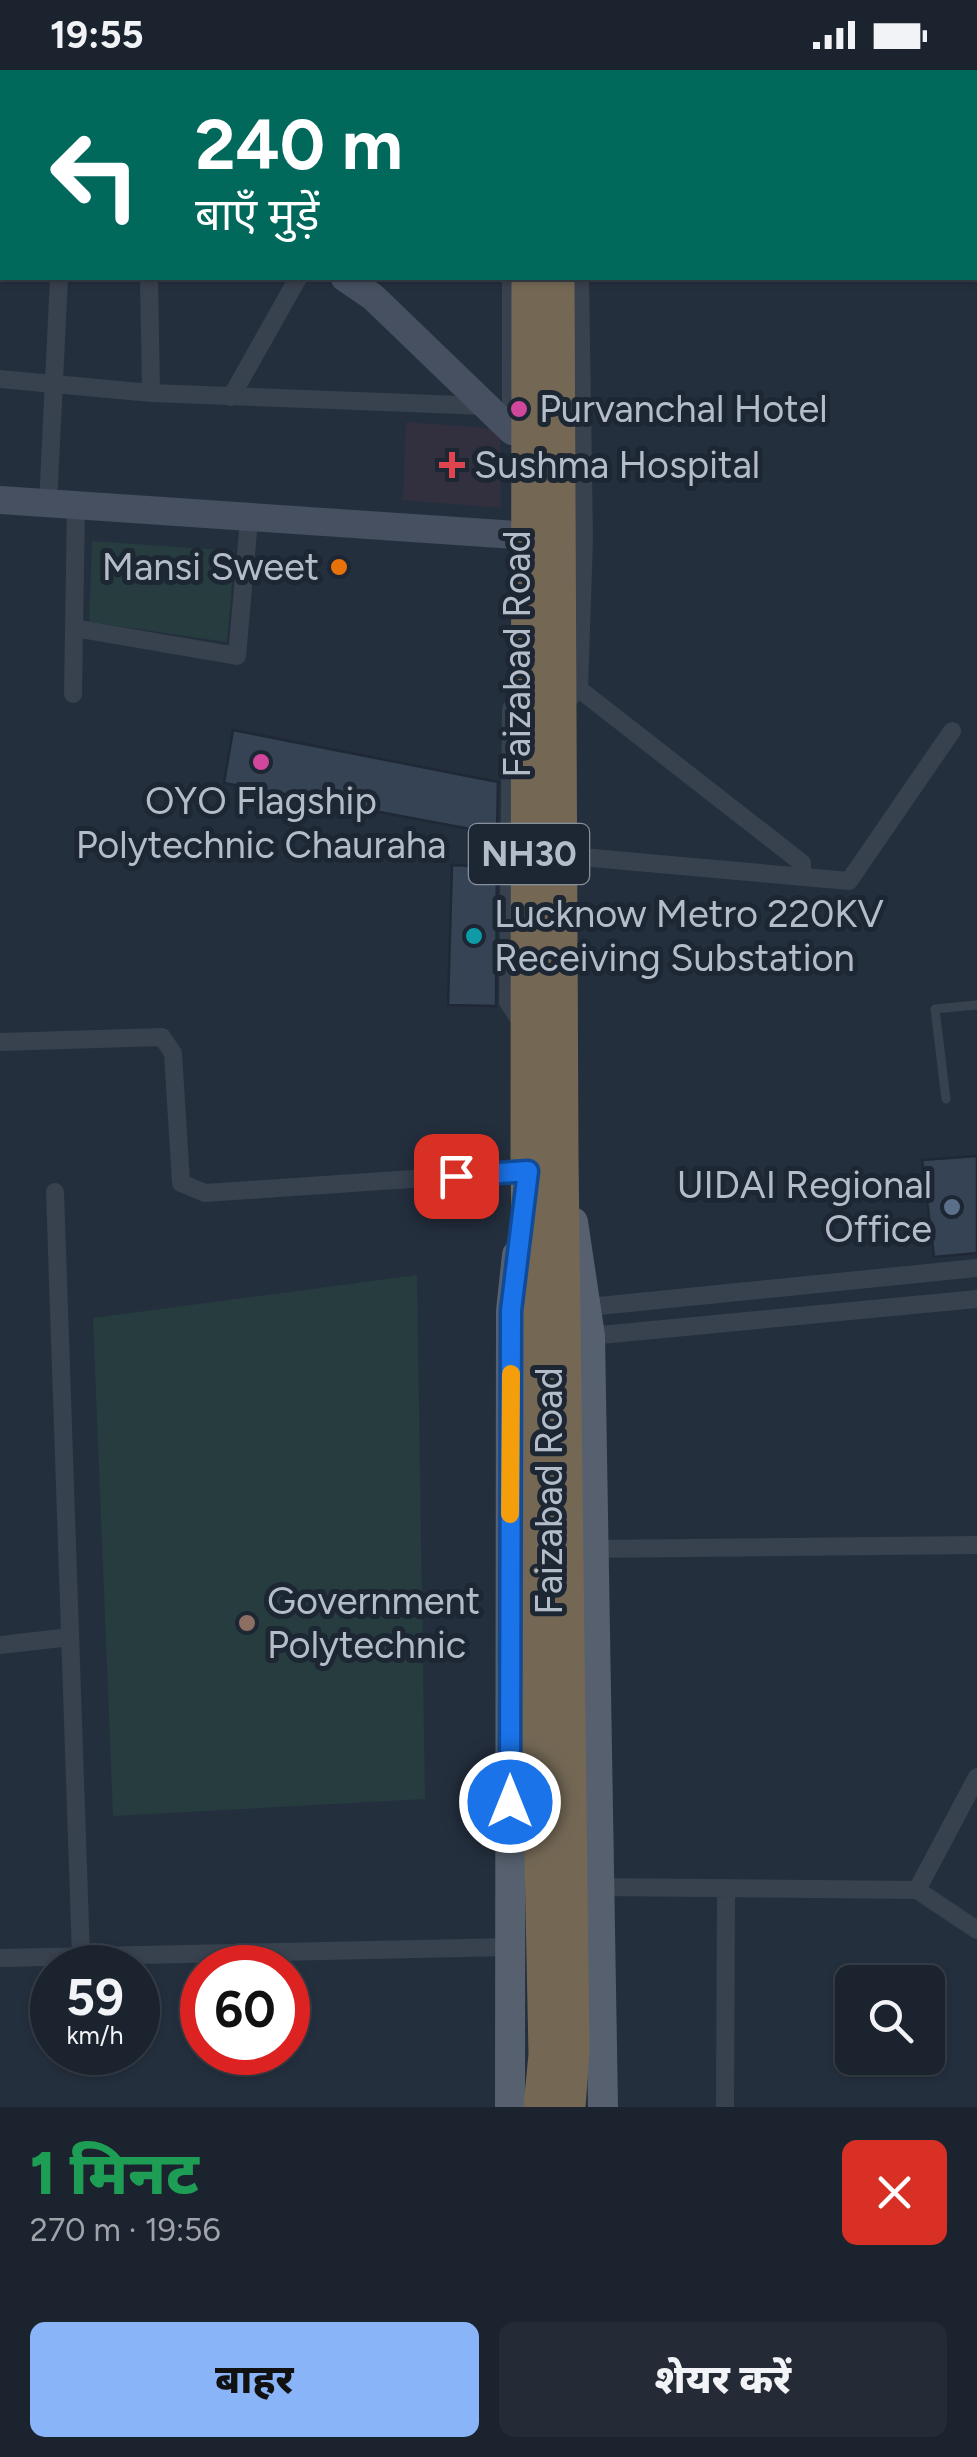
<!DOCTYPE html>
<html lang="hi">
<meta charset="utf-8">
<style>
body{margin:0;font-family:Figtree,"Noto Sans Devanagari",sans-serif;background:#242b36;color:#f1f3f6;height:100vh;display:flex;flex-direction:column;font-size:38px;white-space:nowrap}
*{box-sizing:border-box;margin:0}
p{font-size:32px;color:#a0a4aa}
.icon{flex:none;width:55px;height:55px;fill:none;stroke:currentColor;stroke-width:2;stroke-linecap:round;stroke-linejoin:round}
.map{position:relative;height:2037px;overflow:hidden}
.side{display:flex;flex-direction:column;background:#1b232e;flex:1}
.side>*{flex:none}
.top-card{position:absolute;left:0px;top:0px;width:978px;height:210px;box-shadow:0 2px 8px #0004,0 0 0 2px #39404a;background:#00695c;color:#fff;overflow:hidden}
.buttons{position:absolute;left:835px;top:1895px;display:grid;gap:20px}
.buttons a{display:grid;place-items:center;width:110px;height:110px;border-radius:15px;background:#1b232e;box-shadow:0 2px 8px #0004,0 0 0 2px #39404a;font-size:50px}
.speed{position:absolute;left:30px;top:1875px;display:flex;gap:20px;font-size:50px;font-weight:700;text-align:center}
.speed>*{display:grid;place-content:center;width:130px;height:130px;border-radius:50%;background:#1b232e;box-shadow:0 2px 8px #0004,0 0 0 2px #39404a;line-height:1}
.speed small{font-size:25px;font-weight:400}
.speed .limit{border:15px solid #d22;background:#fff;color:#111}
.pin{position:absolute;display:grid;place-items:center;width:85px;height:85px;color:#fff;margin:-42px;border-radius:20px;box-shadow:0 5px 15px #0006}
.me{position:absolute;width:110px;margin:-55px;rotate:0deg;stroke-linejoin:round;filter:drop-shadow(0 0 8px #0008)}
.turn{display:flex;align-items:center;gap:35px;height:210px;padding:0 30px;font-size:45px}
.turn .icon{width:130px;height:130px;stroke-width:2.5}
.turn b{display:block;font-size:70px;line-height:85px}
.round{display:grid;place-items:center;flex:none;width:105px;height:105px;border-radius:15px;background:#242b36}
.headline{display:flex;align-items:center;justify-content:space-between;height:170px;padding:0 30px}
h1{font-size:60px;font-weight:800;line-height:75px;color:#1e9e55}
.cta{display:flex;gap:20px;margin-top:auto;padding:20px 30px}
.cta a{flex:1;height:115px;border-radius:15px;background:#8ab4f8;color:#111;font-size:40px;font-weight:800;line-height:115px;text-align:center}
.cta a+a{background:#242b36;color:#f1f3f6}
.status{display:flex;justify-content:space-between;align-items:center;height:70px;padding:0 50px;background:#1b232e;direction:ltr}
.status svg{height:28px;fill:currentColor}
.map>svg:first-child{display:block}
.medical{fill:#32303f}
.green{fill:#263c3f}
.building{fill:#364354;stroke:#1f2835;stroke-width:2.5}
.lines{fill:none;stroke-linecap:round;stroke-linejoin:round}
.lane{stroke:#38414e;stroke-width:9}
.street{stroke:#38414e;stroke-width:18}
.secondary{stroke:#465061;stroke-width:28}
.primary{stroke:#56606e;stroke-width:30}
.highway{stroke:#746855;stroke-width:35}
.route-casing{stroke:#114b97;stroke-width:25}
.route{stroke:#1a73e8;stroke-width:18}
.slow{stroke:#f59e0b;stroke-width:18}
.hotel-dot{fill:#d1479c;stroke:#1d2633;stroke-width:4}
.health-dot{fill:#e0444e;stroke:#1d2633;stroke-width:4}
.food-dot{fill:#e8710a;stroke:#1d2633;stroke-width:4}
.culture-dot{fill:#0f9aa8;stroke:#1d2633;stroke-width:4}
.service-dot{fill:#5c6f8a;stroke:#1d2633;stroke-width:4}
.education-dot{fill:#8d6e63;stroke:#1d2633;stroke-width:4}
.labels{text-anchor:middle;stroke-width:10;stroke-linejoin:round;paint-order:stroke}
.shield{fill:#1d2633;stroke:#878f9c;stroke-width:2.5}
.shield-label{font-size:35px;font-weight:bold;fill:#b4bcc9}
.poi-label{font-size:38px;fill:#b4bcc9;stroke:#1d2633;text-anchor:start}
.street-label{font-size:38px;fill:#b4bcc9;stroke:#1d2633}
</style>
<div class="status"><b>19:55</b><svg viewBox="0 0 49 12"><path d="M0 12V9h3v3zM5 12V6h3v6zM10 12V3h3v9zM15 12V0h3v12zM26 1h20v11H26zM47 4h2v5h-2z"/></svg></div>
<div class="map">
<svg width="977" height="2037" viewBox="0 0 977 2037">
<rect width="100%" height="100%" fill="#242f3e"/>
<!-- medical -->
<path class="medical" d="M406,352L500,359L501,438L403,430Z"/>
<!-- green -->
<path class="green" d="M92,471L235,481L227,572L89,552Z
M417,1205L425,1729L113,1746L93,1248Z"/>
<!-- building -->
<path class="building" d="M233,660L498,712L497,764L224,713Z
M452,795L497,797L496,936L448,935Z
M977,1086V1183L934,1187L922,1090Z"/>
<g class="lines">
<!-- lane -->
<path class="lane" d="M946,1029L935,939L977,935"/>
<!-- street -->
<path class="street" d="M101,0L109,2
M510,0V2
M577,0V2
M30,2L31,0
M163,2L164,0
M382,2L383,0
M149,208L151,323
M511,208V343
M0,309L151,323L486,336
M231,327L298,208
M48,434L59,208
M74,558L237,586L249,450
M579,619L802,793V807
M73,624L76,436
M562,635L579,619L584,468L580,208
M511,639L508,932L522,953
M559,785L849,811L952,661
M0,972L162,967L173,983L181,1113L205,1123L528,1101
M55,1122L81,1886
M589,1237L977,1198
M590,1266L977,1229
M591,1479L977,1475
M0,1575L70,1567
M597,1817L917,1820L977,1860
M917,1820L977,1707
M0,1888L510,1877
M725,2037L726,1819"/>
<!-- secondary -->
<path class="secondary" d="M0,35H2
M345,208L373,227L512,361
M0,430L530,466"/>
<!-- primary -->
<path class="primary" d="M573,1152L590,1266L603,2037
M510,2037L511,1241L517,1185"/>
<!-- highway -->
<path class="highway" d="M528,0V2
M556,0V2
M529,208L528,1101L546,1985L541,2037
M557,208L561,1089L572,1981L568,2037"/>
</g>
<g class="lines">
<defs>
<path id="route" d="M456,1106L528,1101L511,1241L510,1732"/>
</defs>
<!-- route casing -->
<use href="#route" class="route-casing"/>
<!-- route -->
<use href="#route" class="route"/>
<!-- slow -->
<path class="slow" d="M510,1444L511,1304"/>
</g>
<!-- markers -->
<g class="hotel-dot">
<circle cx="519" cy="339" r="10"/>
<circle cx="261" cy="692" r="10"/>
</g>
<path class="health-dot" d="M447 380h10v10h10v10h-10v10h-10v-10h-10v-10h10z"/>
<circle class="food-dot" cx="339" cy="497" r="10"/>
<circle class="culture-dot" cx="474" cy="866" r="10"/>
<circle class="service-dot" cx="952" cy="1137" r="10"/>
<circle class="education-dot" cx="247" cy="1553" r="10"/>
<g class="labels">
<!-- shield labels -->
<rect class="shield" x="469" y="754" width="120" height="60" rx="8"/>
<g class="shield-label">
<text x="529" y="796">NH30</text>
</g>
<!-- poi labels -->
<g class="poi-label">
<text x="539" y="352">Purvanchal Hotel</text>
<text x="474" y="408">Sushma Hospital</text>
<text x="319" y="510" text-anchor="end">Mansi Sweet</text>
<text x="261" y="744" text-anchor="middle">OYO Flagship<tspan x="261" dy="44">Polytechnic Chauraha</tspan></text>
<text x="494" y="857">Lucknow Metro 220KV<tspan x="494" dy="44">Receiving Substation</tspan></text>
<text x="932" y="1128" text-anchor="end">UIDAI Regional<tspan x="932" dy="44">Office</tspan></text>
<text x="267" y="1544">Government<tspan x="267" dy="44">Polytechnic</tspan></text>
</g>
<!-- street labels -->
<g class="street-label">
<text transform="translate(517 584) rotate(-90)" y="13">Faizabad Road</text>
<text transform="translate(549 1421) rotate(-90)" y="13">Faizabad Road</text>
</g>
</g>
</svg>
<div class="buttons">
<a><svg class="icon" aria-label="search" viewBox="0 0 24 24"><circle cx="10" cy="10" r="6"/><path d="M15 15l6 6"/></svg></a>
</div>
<div class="speed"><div>59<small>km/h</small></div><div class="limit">60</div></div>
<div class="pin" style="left:456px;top:1106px;background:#d93025"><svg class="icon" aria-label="arrive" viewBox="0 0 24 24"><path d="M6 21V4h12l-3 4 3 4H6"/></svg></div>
<svg class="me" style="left:510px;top:1732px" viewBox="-20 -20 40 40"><circle r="17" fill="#1a73e8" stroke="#fff" stroke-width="3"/><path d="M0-11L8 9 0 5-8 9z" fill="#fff"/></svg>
<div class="top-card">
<div class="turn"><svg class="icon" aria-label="left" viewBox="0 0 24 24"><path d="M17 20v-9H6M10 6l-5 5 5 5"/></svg><div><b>240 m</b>बाएँ मुड़ें</div></div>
</div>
</div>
<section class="side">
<div class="headline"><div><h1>1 मिनट</h1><p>270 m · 19:56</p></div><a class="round" style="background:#d93025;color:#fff"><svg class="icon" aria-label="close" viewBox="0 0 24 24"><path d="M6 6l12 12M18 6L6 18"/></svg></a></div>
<div class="cta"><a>बाहर</a><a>शेयर करें</a></div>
</section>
